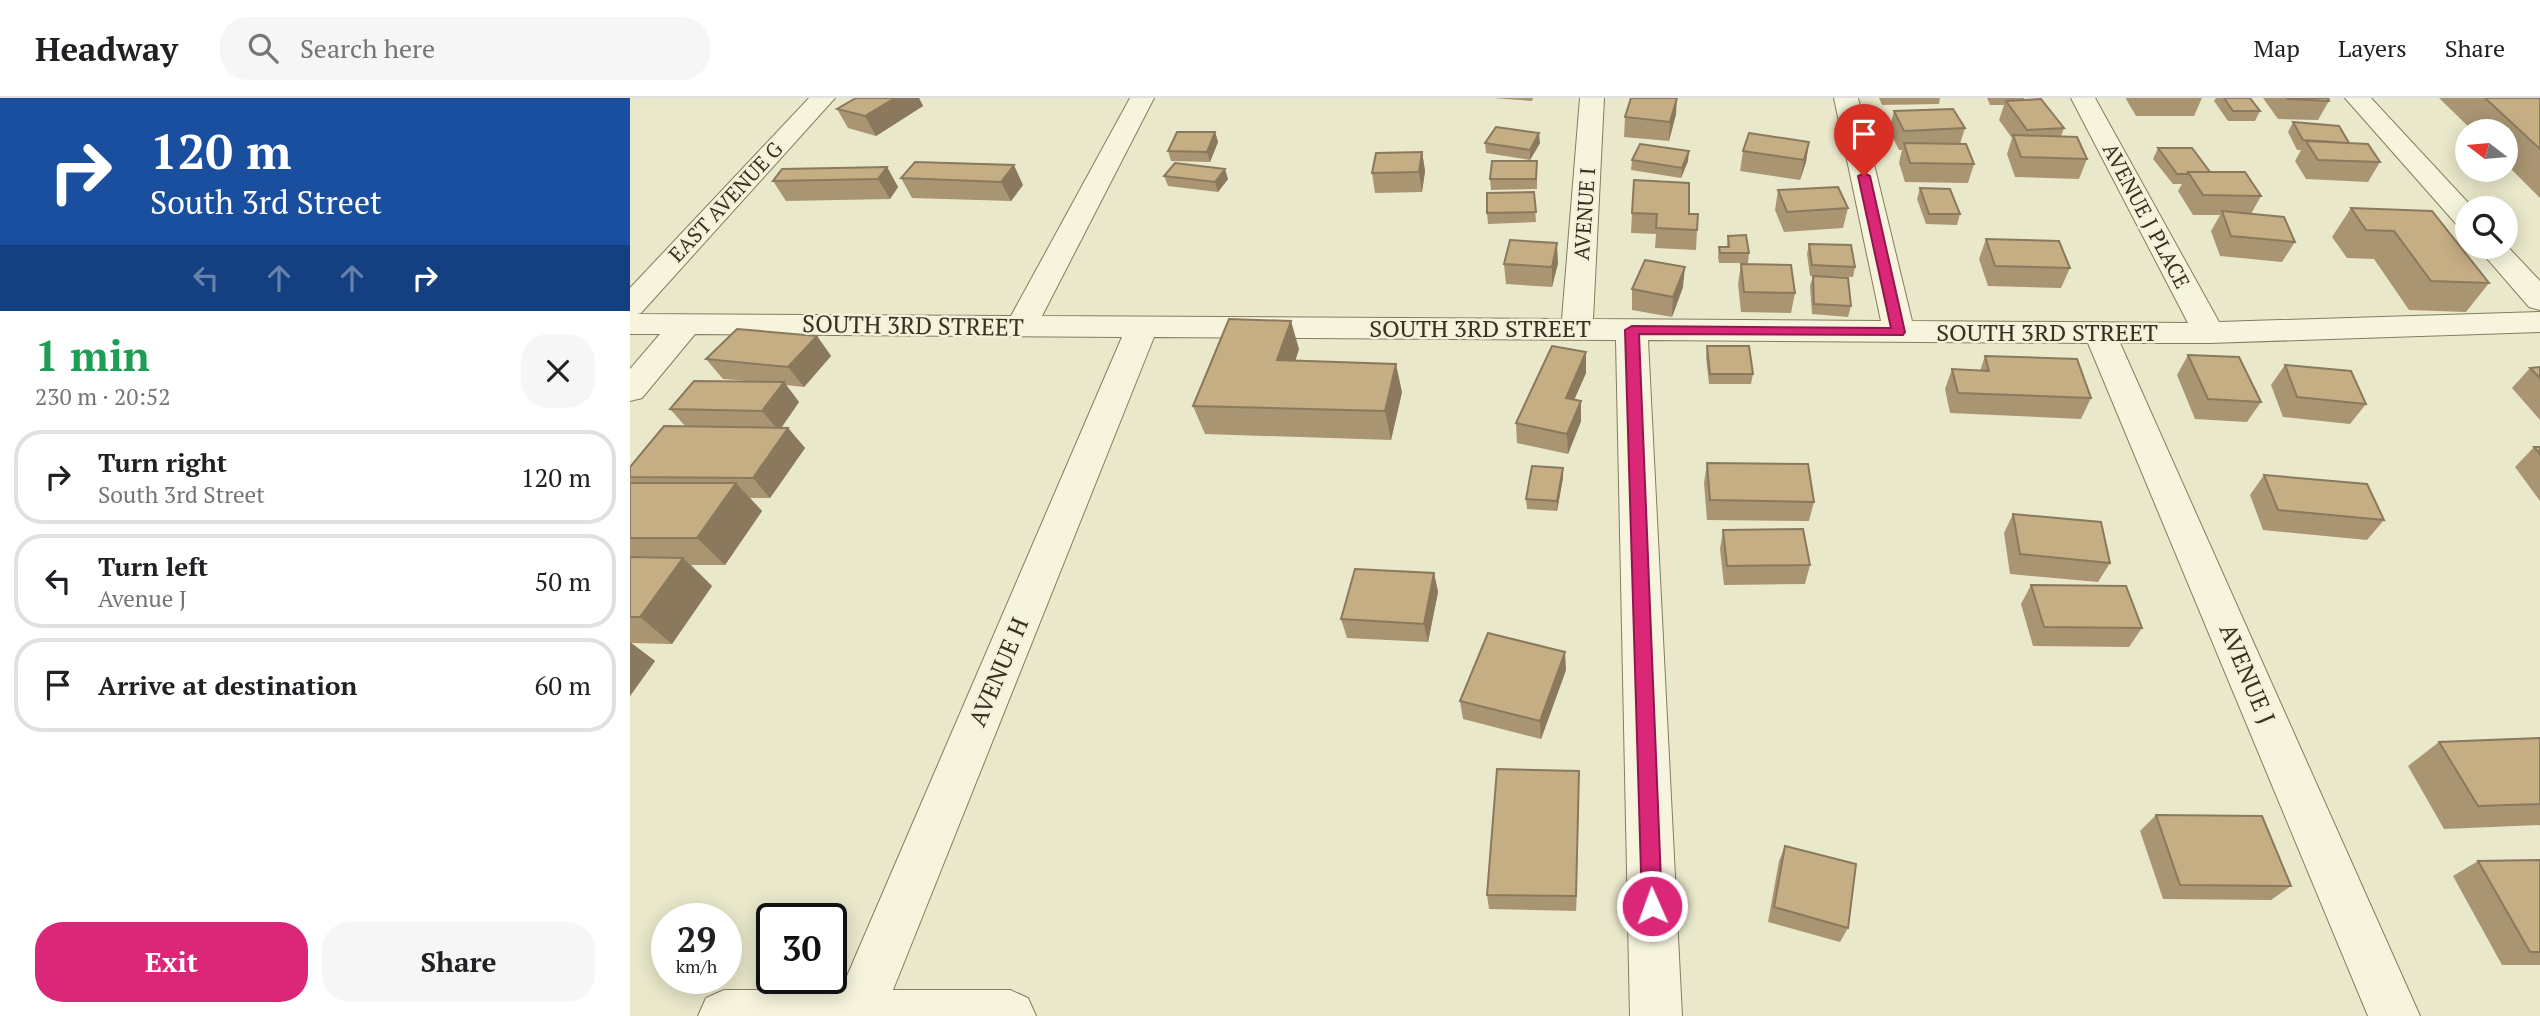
<!DOCTYPE html>
<meta charset="utf-8">
<style>
body{margin:0;font-family:"PT Serif",serif;background:#f6f6f6;color:#202124;height:100vh;display:flex;flex-direction:column;font-size:26px;white-space:nowrap}
*{box-sizing:border-box;margin:0}
p{font-size:23px;color:#757577}
.icon{flex:none;width:38px;height:38px;fill:none;stroke:currentColor;stroke-width:2;stroke-linecap:round;stroke-linejoin:round}
.map{position:relative;flex:1;overflow:hidden}
.sheet{display:flex;flex-direction:column;background:#fff;width:630px}
.sheet>*{flex:none}
.top-card{background:#1a4fa0;color:#fff;overflow:hidden}
.needle{width:46px;rotate:286deg}
.fabs{position:absolute;left:1825px;top:21px;display:grid;gap:14px}
.fabs a{display:grid;place-items:center;width:63px;height:63px;border-radius:50%;background:#fff;box-shadow:0 4px 18px #0003;font-size:35px}
.speed{position:absolute;left:21px;top:805px;display:flex;gap:14px;font-size:35px;font-weight:700;text-align:center}
.speed>*{display:grid;place-content:center;width:91px;height:91px;border-radius:50%;background:#fff;box-shadow:0 4px 18px #0003;line-height:1}
.speed small{font-size:18px;font-weight:400}
.speed .limit{border:4px solid #111;border-radius:10px;background:#fff;color:#111}
.pin{position:absolute;display:grid;place-items:center;width:60px;height:60px;color:#fff;margin:-72px -30px;border-radius:50% 50% 50% 0;rotate:-45deg;box-shadow:0 0 7px #0007}
.pin .icon{rotate:45deg}
.me{position:absolute;width:77px;margin:-38px;rotate:358deg;stroke-linejoin:round;filter:drop-shadow(0 0 5px #0008)}
.turn{display:flex;align-items:center;gap:24px;height:147px;padding:0 35px;font-size:32px}
.turn .icon{width:91px;height:91px;stroke-width:2.5}
.turn b{display:block;font-size:49px;line-height:60px}
.lanes{display:flex;align-items:center;height:66px;padding:0 35px;background:#0003;justify-content:center;gap:35px;direction:ltr}
.lanes .off{opacity:.35}
.round{display:grid;place-items:center;flex:none;width:74px;height:74px;border-radius:28px;background:#f6f6f6}
.headline{display:flex;align-items:center;justify-content:space-between;height:119px;padding:0 35px}
h1{font-size:42px;font-weight:700;line-height:52px;color:#1e9e55}
.primary-button{display:flex;gap:14px;margin-top:auto;padding:14px 35px}
.primary-button a{flex:1;height:80px;border-radius:28px;background:#db2777;color:#fff;font-size:28px;font-weight:700;line-height:80px;text-align:center}
.primary-button a+a{background:#f6f6f6;color:#202124}
ul{padding:0;list-style:none}
li{display:flex;align-items:center;gap:21px;height:94px;margin:0 14px 10px;padding:0 21px;border:4px solid #e0e0e0;border-radius:28px}
li div{flex:1}
li b{display:block;font-size:26px}
li em{font-style:normal}
header{display:flex;align-items:center;gap:42px;box-sizing:border-box;height:98px;padding:0 35px;background:#fff;border-bottom:2px solid #e0e0e0}
header strong{font-size:33px}
nav{display:flex;gap:38px;margin-inline-start:auto;font-size:24px}
.search{width:490px;height:63px;background:#f6f6f6;display:flex;align-items:center;gap:18px;box-sizing:border-box;padding:0 24px;border-radius:28px;color:#757577;font-size:26px}
main{display:flex;flex:1;min-height:0}
.map>svg:first-child{display:block}
.lines{fill:none;stroke-linecap:round;stroke-linejoin:round}
.minor-casing{stroke:#857c60;stroke-width:2}
.minor{fill:#f6f4dd;fill-rule:evenodd}
.wall{fill:#a99572}
.shaded-wall{fill:#8a795c}
.building{fill:#c5ad84;stroke:#8a795c;stroke-width:2}
.route{fill:#db2777;stroke:#8e194d;stroke-width:2}
.labels{text-anchor:middle;stroke-width:5;stroke-linejoin:round;paint-order:stroke}
.far-street-label{font-size:21px;fill:#373122;stroke:#f3f1d9}
.street-label{font-size:24px;fill:#373122;stroke:#f3f1d9}
</style>
<header>
<strong>Headway</strong>
<div class="search"><svg class="icon" aria-label="search" viewBox="0 0 24 24"><circle cx="10" cy="10" r="6"/><path d="M15 15l6 6"/></svg>Search here</div>
<nav><a>Map</a><a>Layers</a><a>Share</a></nav>
</header>
<main>
<section class="sheet">
<div class="top-card">
<div class="turn"><svg class="icon" aria-label="right" viewBox="0 0 24 24"><path d="M7 20v-9h11M14 6l5 5-5 5"/></svg><div><b>120 m</b>South 3rd Street</div></div>
<div class="lanes"><svg class="icon off" aria-label="left" viewBox="0 0 24 24"><path d="M17 20v-9H6M10 6l-5 5 5 5"/></svg><svg class="icon off" aria-label="ahead" viewBox="0 0 24 24"><path d="M12 20V5M6 11l6-6 6 6"/></svg><svg class="icon off" aria-label="ahead" viewBox="0 0 24 24"><path d="M12 20V5M6 11l6-6 6 6"/></svg><svg class="icon" aria-label="right" viewBox="0 0 24 24"><path d="M7 20v-9h11M14 6l5 5-5 5"/></svg></div>
</div>
<div class="headline"><div><h1>1 min</h1><p>230 m · 20:52</p></div><a class="round"><svg class="icon" aria-label="close" viewBox="0 0 24 24"><path d="M6 6l12 12M18 6L6 18"/></svg></a></div>
<ul>
<li><svg class="icon" aria-label="right" viewBox="0 0 24 24"><path d="M7 20v-9h11M14 6l5 5-5 5"/></svg><div><b>Turn right</b><p>South 3rd Street</p></div><em>120 m</em></li>
<li><svg class="icon" aria-label="left" viewBox="0 0 24 24"><path d="M17 20v-9H6M10 6l-5 5 5 5"/></svg><div><b>Turn left</b><p>Avenue J</p></div><em>50 m</em></li>
<li><svg class="icon" aria-label="arrive" viewBox="0 0 24 24"><path d="M6 21V4h12l-3 4 3 4H6"/></svg><div><b>Arrive at destination</b></div><em>60 m</em></li>
</ul>
<div class="primary-button"><a>Exit</a><a>Share</a></div>
</section>
<div class="map">
<svg width="1910" height="918" viewBox="0 0 1910 918">
<rect width="100%" height="100%" fill="#eae8ca"/>
<g class="lines">
<defs>
<path id="minor" d="M179,0H205L11,215L7,216L381,218L500,0H524L412,218L932,221L950,0H974L963,221L1251,223L1204,0H1228L1282,223L1558,225L1441,0H1465L1589,224L1910,214V234L1579,245H1490L1790,918H1738L1458,245L1018,242L1052,918H1000L986,242L524,239L263,892H380L398,900L406,918H68L76,900L94,892H211L492,239L65,236L12,300L0,303V271L30,236H0V190Z
M1715,0H1741L1843,110H1838V130L1828,128Z
M1876,147L1910,183V212L1899,209L1847,149Z"/>
</defs>
<!-- minor casing -->
<use href="#minor" class="minor-casing"/>
<!-- minor -->
<use href="#minor" class="minor"/>
</g>
<!-- wall -->
<path class="wall" d="M226,0H289L293,8L246,38L218,30L207,11Z
M863,0H903L902,3Z
M1249,0H1310L1309,6L1252,7Z
M1357,0H1394V2L1434,30L1431,38L1457,61L1449,81L1385,79L1377,56L1382,40L1369,22L1374,7H1360Z
M1496,0H1572L1564,18H1506L1496,1Z
M1586,0H1620L1630,13L1625,23H1598L1584,3Z
M1633,0H1698L1699,3L1688,22L1648,21Z
M1809,0H1910V100L1876,66V33H1843Z
M1264,13L1335,30L1330,46L1344,66L1338,85L1275,84L1269,65L1272,52H1269L1259,32Z
M1046,16L1039,43L994,39L995,19Z
M1663,24L1719,45L1750,64L1738,84L1676,81L1665,63L1671,52H1667L1658,34Z
M585,34L588,44L580,64L541,63L538,53Z
M1179,44L1176,64L1170,82L1110,73L1113,53Z
M855,45H910L900,62L856,55Z
M1528,50L1631,98L1621,116L1665,144L1652,164L1590,158L1581,133L1590,117H1563L1548,93L1552,86H1543L1523,61Z
M792,54L795,73L792,94L745,95L742,75Z
M1002,62L1058,63L1051,80L1001,72Z
M907,63V91L861,92L860,81Z
M285,64L393,87L381,103L282,100L271,80Z
M257,69L268,89L260,101L156,103L143,83Z
M534,78L598,81L588,94L538,88Z
M1290,90L1330,116L1327,127L1296,126L1287,101Z
M1148,92L1218,110L1213,130L1154,134L1145,112Z
M904,94L906,124L858,126L857,115Z
M1721,110L1802,113L1859,185L1836,214L1779,212L1744,161L1717,160L1702,139Z
M1002,115L1059,116L1067,132L1066,152L1025,150L1026,136L1001,135Z
M1098,138L1119,155L1118,165H1089L1088,159L1089,149H1097Z
M1356,141L1440,170L1431,190L1358,188L1349,161Z
M1179,146L1225,169L1223,179L1180,178L1177,156Z
M928,165L922,189L876,186L874,166Z
M1111,166L1165,195L1161,215L1111,214L1108,186Z
M1183,178L1221,208L1218,219L1182,216L1180,188Z
M1053,189L1042,219L1002,212V191Z
M187,238L201,258L174,289L156,287L169,304L151,330H158L175,350L140,400H120L132,413L95,467H61L82,488L42,546L1,545L25,563L0,598V369L56,329L40,311L118,283L93,281L76,261Z
M1077,248L1123,276L1121,286H1079L1076,259Z
M669,251L665,263L772,294L761,342L575,336L563,308Z
M956,254V275L944,302L951,303V323L938,356L887,345L886,325Z
M1558,257L1631,304L1617,324L1565,321L1547,277Z
M1355,258L1461,300L1451,321L1320,315L1315,291L1322,271L1350,273Z
M1655,267L1736,306L1720,326L1653,319L1641,287Z
M1910,269V322L1882,290L1900,270Z
M1904,349H1910V403L1885,369Z
M1077,365L1184,404L1179,423L1077,422L1074,385Z
M933,370V380L927,413L897,411L896,401Z
M1634,377L1754,422L1737,442L1633,432L1620,397Z
M1383,416L1480,465L1468,484L1380,476L1374,435Z
M1093,432L1180,467L1175,486L1094,487L1090,451Z
M804,475L808,494L798,544L717,540L711,521Z
M1401,487L1512,530L1499,549L1403,548L1391,506Z
M936,572L911,641L833,621L830,603Z
M1910,640V728L1909,727L1814,731L1778,668L1809,644Z
M949,689L946,813L859,811L857,797Z
M1526,717L1661,788L1641,802L1533,801L1510,733Z
M1155,748L1218,830L1210,844L1138,824L1149,763Z
M1910,762V867H1872L1823,778L1848,763Z"/>
<!-- shaded-wall -->
<path class="shaded-wall" d="M265,0H289L293,8L246,38L235,18Z
M1047,0L1046,16L1039,43L1040,24Z
M585,34L588,44L580,64L577,54Z
M909,35L910,45L900,62V52Z
M1179,44L1176,64L1170,82L1174,62Z
M1059,53L1058,63L1051,80L1052,70Z
M792,54L795,73L792,94L789,74Z
M384,67L393,87L381,103L371,84Z
M257,69L268,89L260,101L248,81Z
M595,71L598,81L588,94L585,84Z
M927,145L928,165L922,189V169Z
M1055,169L1053,189L1042,219L1043,199Z
M661,223L669,251L656,291L647,262Z
M187,238L201,258L174,289L158,269Z
M956,254V275L936,320V300Z
M766,266L772,294L761,342L755,313Z
M154,284L169,304L149,333L132,313Z
M951,303V323L938,356L937,336Z
M158,330L175,350L140,400L123,380Z
M933,370V380L927,413V403Z
M106,385L132,413L95,467L67,440Z
M53,460L82,488L42,546L10,519Z
M804,475L808,494L798,544L794,526Z
M0,544L25,563L0,598Z
M935,554L936,572L911,641L910,623Z
M949,673V689L946,813V798Z"/>
<!-- building -->
<path class="building" d="M226,0H265L235,18L207,11Z
M1001,0H1047L1040,24L995,19Z
M1594,0H1620L1630,13H1603Z
M1657,0H1698L1699,3L1658,1Z
M1855,0H1910V51Z
M1411,1L1434,30L1397,32L1376,3Z
M1323,11L1335,30L1274,33L1264,13Z
M1663,24L1709,28L1719,45L1673,42Z
M866,29L909,35L900,52L855,45Z
M547,34H585L577,54L538,53Z
M1119,35L1179,44L1174,62L1113,53Z
M1383,37L1447,39L1457,61L1391,59Z
M1676,43L1738,46L1750,64L1688,62Z
M1274,45L1336,46L1344,66L1280,65Z
M1010,46L1059,53L1052,70L1002,62Z
M1528,50H1562L1580,74H1558L1557,76H1547Z
M792,54L789,74L742,75L746,55Z
M862,63H907L906,81H860Z
M285,64L384,67L371,84L271,80Z
M545,65L595,71L585,84L534,78Z
M257,69L248,81L143,83L152,71Z
M1558,74H1615L1631,98L1573,97Z
M1004,82L1059,85V116H1068L1067,132L1026,130L1027,116L1002,115Z
M1208,89L1218,110L1157,114L1148,92Z
M1290,90L1320,91L1330,116H1299Z
M904,94L906,114L857,115V95Z
M1721,110L1802,113L1859,185L1801,183L1764,133L1736,132Z
M1592,113L1654,119L1665,144L1601,138Z
M1116,137L1119,155H1090L1089,149H1099L1098,138Z
M1356,141L1429,143L1440,170L1365,168Z
M880,142L927,145L922,169L874,166Z
M1179,146L1221,147L1225,169L1182,167Z
M1015,162L1055,169L1043,199L1002,191Z
M1111,166L1161,167L1165,195L1114,194Z
M1183,178L1218,180L1221,208L1184,206Z
M599,221L661,223L647,262L766,266L755,313L563,308Z
M107,231L187,238L158,269L76,261Z
M922,248L956,254L936,300L951,303L937,336L886,325Z
M1077,248H1119L1123,276H1080Z
M1558,257L1609,259L1631,304L1578,301Z
M1355,258L1447,261L1461,300L1328,295L1322,271L1359,273Z
M1655,267L1721,273L1736,306L1667,299Z
M1910,269V280L1900,270Z
M64,283L154,284L132,313L40,311Z
M34,328L158,330L123,380L0,379V369Z
M1904,349H1910V356Z
M1077,365L1178,366L1184,404L1080,402Z
M902,368L933,370L927,403L896,401Z
M1634,377L1737,386L1754,422L1648,412Z
M0,385H106L67,440H0Z
M1383,416L1471,424L1480,465L1390,456Z
M1173,431L1180,467L1097,468L1093,432Z
M0,459L53,460L10,519H0Z
M725,471L804,475L794,526L711,521Z
M1401,487L1496,488L1512,530L1414,529Z
M858,535L935,554L910,623L830,603Z
M1910,640V706L1848,708L1809,644Z
M867,671L949,673L946,798L857,797Z
M1526,717L1632,718L1661,788L1550,787Z
M1155,748L1226,766L1218,830L1144,809Z
M1910,762V854H1900L1848,763Z"/>
<!-- route -->
<path class="route" d="M1234,75L1240,78L1275,234L1273,237L1009,236L1032,808L1029,815L1022,818L1015,815L1012,808L995,232L1002,228L1261,230L1228,78Z"/>
<g class="labels">
<!-- far-street labels -->
<g class="far-street-label">
<text transform="translate(96 104) rotate(-47)" y="7">EAST AVENUE G</text>
<text transform="translate(955 116) rotate(-86)" y="7">AVENUE I</text>
<text transform="translate(1516 118) rotate(62)" y="7">AVENUE J PLACE</text>
</g>
<!-- street labels -->
<g class="street-label">
<text transform="translate(283 228) rotate(1)" y="8">SOUTH 3RD STREET</text>
<text x="850" y="239">SOUTH 3RD STREET</text>
<text x="1417" y="243">SOUTH 3RD STREET</text>
<text transform="translate(369 574) rotate(-67)" y="8">AVENUE H</text>
<text transform="translate(1617 576) rotate(67)" y="8">AVENUE J</text>
</g>
</g>
</svg>
<div class="fabs">
<a><svg class="needle" viewBox="-14 -14 28 28"><path d="M0-13l5 13h-10z" fill="#e53935"/><path d="M0 13l5-13h-10z" fill="#757577"/></svg></a>
<a><svg class="icon" aria-label="search" viewBox="0 0 24 24"><circle cx="10" cy="10" r="6"/><path d="M15 15l6 6"/></svg></a>
</div>
<div class="speed"><div>29<small>km/h</small></div><div class="limit">30</div></div>
<div class="pin" style="left:1234px;top:78px;background:#d93025"><svg class="icon" aria-label="arrive" viewBox="0 0 24 24"><path d="M6 21V4h12l-3 4 3 4H6"/></svg></div>
<svg class="me" style="left:1022px;top:808px" viewBox="-20 -20 40 40"><circle r="17" fill="#db2777" stroke="#fff" stroke-width="3"/><path d="M0-11L8 9 0 5-8 9z" fill="#fff"/></svg>
</div>
</main>
